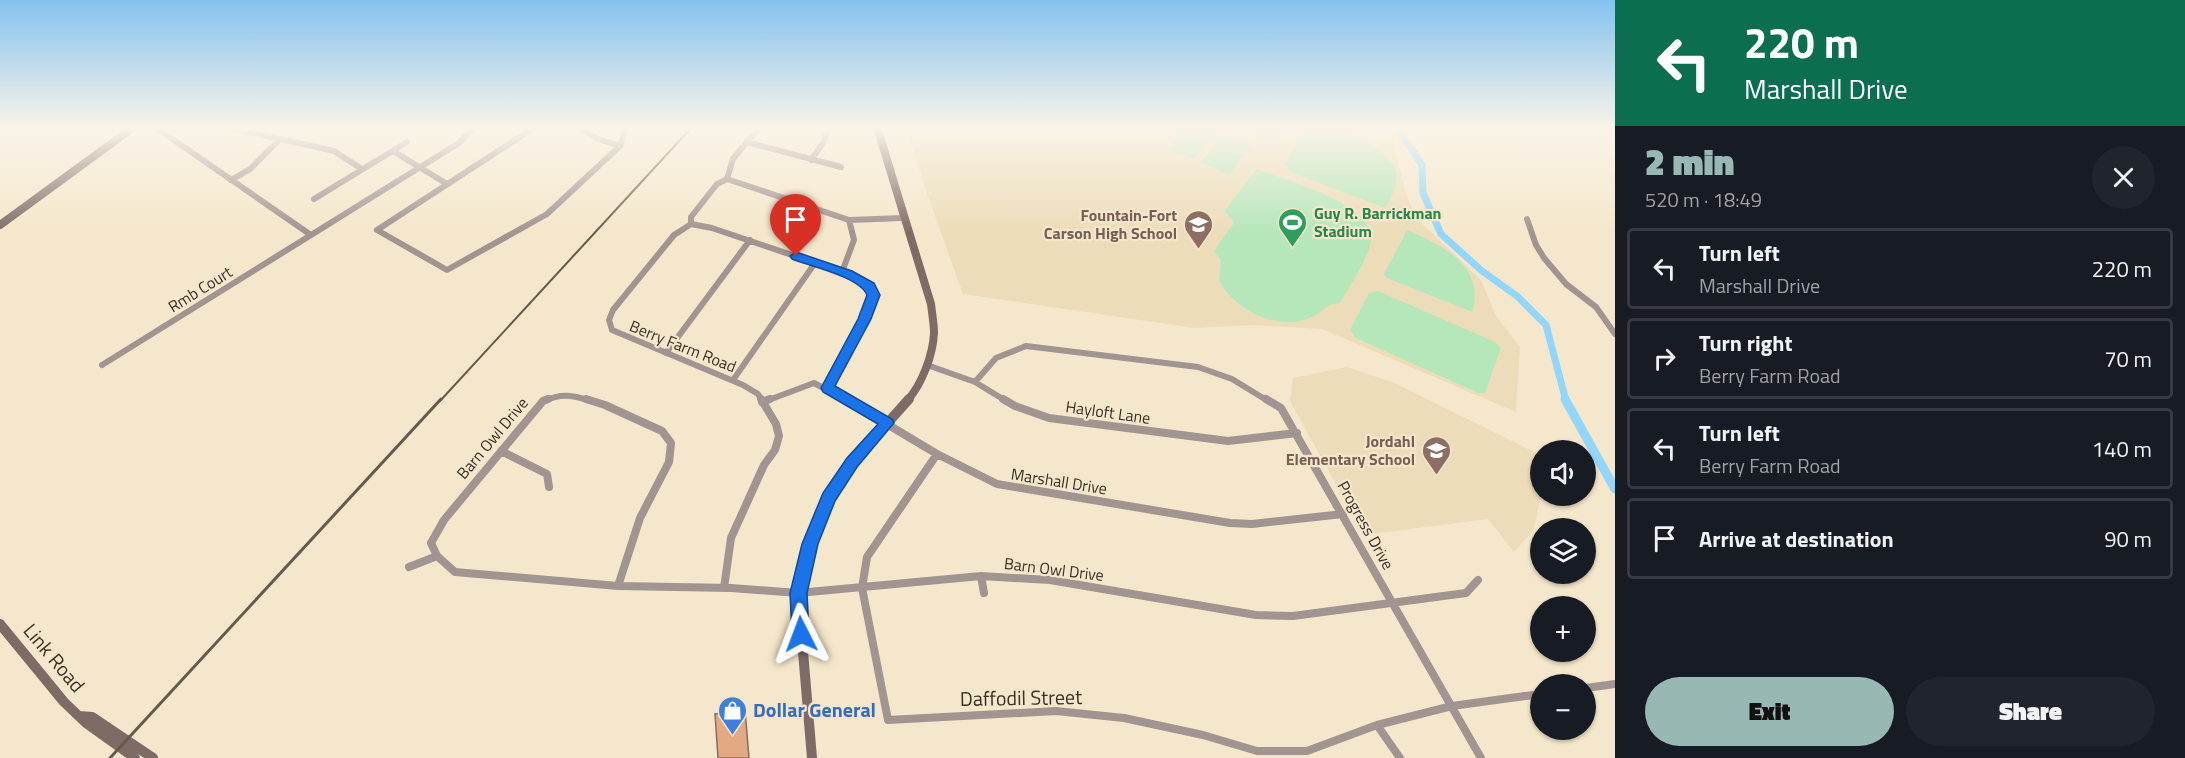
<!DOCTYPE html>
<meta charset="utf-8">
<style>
body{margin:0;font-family:"Titillium Web",sans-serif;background:#20242c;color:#f1f3f6;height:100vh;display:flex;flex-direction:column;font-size:22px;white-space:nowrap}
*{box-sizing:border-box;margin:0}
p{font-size:20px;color:#9ea1a6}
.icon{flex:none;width:33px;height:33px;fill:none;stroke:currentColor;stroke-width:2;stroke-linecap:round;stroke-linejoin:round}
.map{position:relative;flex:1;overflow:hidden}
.sheet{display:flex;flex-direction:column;background:#171b24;width:570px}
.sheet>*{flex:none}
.banner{background:#0b6e4f;color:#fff;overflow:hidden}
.tools{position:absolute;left:1530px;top:440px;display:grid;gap:12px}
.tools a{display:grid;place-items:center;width:66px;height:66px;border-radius:50%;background:#171b24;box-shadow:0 2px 4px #0004;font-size:30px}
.pin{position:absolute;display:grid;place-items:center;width:51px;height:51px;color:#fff;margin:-62px -26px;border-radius:50% 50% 50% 0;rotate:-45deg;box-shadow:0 0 6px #0007}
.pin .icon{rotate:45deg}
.me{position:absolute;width:66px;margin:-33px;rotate:357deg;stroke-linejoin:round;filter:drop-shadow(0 0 4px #0008)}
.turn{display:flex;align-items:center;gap:21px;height:126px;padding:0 30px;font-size:27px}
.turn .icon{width:78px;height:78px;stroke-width:2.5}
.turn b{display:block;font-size:42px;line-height:51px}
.round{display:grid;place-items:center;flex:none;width:63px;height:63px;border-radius:32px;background:#20242c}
.head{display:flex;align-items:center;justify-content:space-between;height:102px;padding:0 30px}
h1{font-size:36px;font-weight:800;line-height:45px;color:#98b8b4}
.action{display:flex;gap:12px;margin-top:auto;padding:12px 30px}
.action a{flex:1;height:69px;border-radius:36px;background:#98b8b4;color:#111;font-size:24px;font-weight:800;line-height:69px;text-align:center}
.action a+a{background:#20242c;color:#f1f3f6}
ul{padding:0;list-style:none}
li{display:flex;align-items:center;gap:18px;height:81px;margin:0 12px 9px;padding:0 18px;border:3px solid #363941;border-radius:6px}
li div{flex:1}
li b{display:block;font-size:22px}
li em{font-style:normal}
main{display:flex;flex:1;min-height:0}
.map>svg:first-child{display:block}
.built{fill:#ecdcb9}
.green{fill:#b6e7bb}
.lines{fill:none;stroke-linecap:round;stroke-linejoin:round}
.canal-far1{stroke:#92d6fb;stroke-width:7}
.canal{stroke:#92d6fb;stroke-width:9}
.building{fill:#e3a982;stroke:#866e5e;stroke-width:1.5}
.street-far1{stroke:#a29490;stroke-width:6}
.street{stroke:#a29490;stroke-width:8}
.secondary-far1{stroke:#7f6b65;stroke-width:8}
.secondary{stroke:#7f6b65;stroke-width:10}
.rail-far1{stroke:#635b4d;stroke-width:2}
.rail{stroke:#635b4d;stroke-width:3}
.route{fill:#1a73e8;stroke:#114b97;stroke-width:1.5}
.labels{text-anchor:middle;stroke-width:4.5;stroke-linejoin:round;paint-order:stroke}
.leisure-label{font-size:16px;font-weight:bold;fill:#27864d;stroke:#f5e7cb;text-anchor:start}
.education-label{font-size:16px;font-weight:bold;fill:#785e54;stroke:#f5e7cb;text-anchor:end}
.street-label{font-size:16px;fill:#373127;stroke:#f5e7cb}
.near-street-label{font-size:20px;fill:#373127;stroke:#f5e7cb}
.near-shop-label{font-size:20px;font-weight:bold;fill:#366cbe;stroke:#f5e7cb;text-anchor:start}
</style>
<main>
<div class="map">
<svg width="1615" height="758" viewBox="0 0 1615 758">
<rect width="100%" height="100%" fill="#f5e7cb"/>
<!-- built -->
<path class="built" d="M914,127H1385L1392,138L1405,191L1416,218L1481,280L1496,316L1520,347L1516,412L1322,329L1254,325L1194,328L963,294L924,185L910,138Z
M1347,367L1397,384L1540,455L1541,495L1534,529L1514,552L1488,519L1364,535L1290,401L1293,378Z"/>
<!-- green -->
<path class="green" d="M1182,127H1209L1216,132L1194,159L1167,150Z
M1233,127H1283L1273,142Z
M1307,127C1317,127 1326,126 1336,127C1345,128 1357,136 1365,141C1397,161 1407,174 1385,208L1291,172L1285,164Z
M1226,134L1251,145L1243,158H1238L1239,161L1231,174L1228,175L1201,162L1223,135Z
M1256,169C1282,179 1378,204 1371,241C1367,262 1350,284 1340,303C1321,305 1326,311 1312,317C1278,332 1236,311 1219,281L1221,261L1214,251L1234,223L1225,211Z
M1407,230C1443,245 1486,267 1472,312L1387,278L1384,274Z
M1378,291L1495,342L1501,348L1485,393H1478L1356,338L1350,330L1369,293Z"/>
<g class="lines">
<!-- canal-far1 -->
<path class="canal-far1" d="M1397,127L1422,165L1423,193L1441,234L1482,271L1517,296L1546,325L1566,401"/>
<!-- canal -->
<path class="canal" d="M1565,399L1615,489"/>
</g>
<!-- building -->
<path class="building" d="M745,710L749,758H718L715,714Z"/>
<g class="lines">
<!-- street-far1 -->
<path class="street-far1" d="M155,127L311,235
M226,127L334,151L362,169
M535,127L377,230L447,270L547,214L620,146L626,127
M578,127L598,139L620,146
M759,127L733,159L727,179L849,220L903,218
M747,142L841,167
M393,151L447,184
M811,160L823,143L829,127
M231,180L250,169L279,140
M314,199L407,142
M1527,219L1536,245L1544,258L1566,284L1596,307L1615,334
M691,224V217L717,184L727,179
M842,272L854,240L849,220
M666,353L750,240
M102,365L459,143L475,127
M927,365L975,382L1006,401
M733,380L815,263
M975,382L996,358L1026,346L1198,367L1232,379L1268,401
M544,401C561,393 573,395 591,401
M762,401L758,394L743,385L612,330L609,320L613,310L674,235L691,224L712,228L848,274L870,286L873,295L865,319L827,388
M766,401L814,383L848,401"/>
<!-- street -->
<path class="street" d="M548,399L543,401L444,520L431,543L437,556L455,572L618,586
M586,399L605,405L662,431L671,443L669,462L640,518L618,586
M845,399L937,454L997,484L1230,523L1252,524L1343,514
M1003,399L1015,406L1049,418L1228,441L1297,433
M1266,399L1281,408L1481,758
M762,402L770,399
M501,451L547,474L549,487
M937,454L867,557L862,588L888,720L1056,711L1124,718L1203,735L1257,751H1307L1377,725L1452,706L1540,694
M409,567L437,556
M981,576L984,593
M618,586L731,588L798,593L981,576L1050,580L1256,615L1293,616L1466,593L1478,580
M724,588L731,538L764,465L775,450L779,436L776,424L761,399
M1586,688L1615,684
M1377,725L1400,758"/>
<!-- secondary-far1 -->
<path class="secondary-far1" d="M877,127L931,304C932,313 934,324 934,333C933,355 922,384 907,401
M0,225L134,127"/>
<!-- secondary -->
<path class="secondary" d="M0,624L64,702L86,723L135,758
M80,716L92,717L153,758
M812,758L798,593L810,544L828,498L852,463L909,399"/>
<!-- rail-far1 -->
<path class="rail-far1" d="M440,401L692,127"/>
<!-- rail -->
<path class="rail" d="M110,758L441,399"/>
</g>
<!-- sky -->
<linearGradient id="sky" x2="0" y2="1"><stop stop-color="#85c2f0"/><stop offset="0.55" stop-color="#faf4e8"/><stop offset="1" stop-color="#faf4e8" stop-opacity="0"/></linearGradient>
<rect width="1615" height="233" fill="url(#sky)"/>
<!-- route -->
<path class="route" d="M796,252L852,271L874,283L880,295L871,319L835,386L892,419L894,423L857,467L835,501L818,544L807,593L809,634L806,640L801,642L795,640L792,634L790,593L802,544L823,493L847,458L878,424L823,392L821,388L858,319L867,295C860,277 810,266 792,259L790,256Z"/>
<!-- icons -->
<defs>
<symbol id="stadium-pin" viewBox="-11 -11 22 30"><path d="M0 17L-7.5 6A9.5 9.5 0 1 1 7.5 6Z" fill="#2e9e5b" stroke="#f5e7cb"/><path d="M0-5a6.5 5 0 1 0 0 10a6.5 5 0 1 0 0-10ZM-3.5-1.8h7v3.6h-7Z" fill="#fff"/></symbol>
<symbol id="school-pin" viewBox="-11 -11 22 30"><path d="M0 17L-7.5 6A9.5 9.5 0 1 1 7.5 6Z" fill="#8d6e63" stroke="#f5e7cb"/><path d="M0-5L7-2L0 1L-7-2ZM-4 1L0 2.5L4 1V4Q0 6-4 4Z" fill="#fff"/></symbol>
<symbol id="shop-pin" viewBox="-11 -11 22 30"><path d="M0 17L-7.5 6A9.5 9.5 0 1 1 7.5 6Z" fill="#3f7fe0" stroke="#f5e7cb"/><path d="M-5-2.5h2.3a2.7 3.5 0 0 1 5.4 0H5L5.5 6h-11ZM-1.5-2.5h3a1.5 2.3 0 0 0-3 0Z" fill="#fff"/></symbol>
</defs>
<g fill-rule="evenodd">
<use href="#stadium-pin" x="1276" y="206" width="33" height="45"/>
<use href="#school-pin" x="1182" y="208" width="33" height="45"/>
<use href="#school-pin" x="1420" y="434" width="33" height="45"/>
<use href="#shop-pin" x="716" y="694" width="33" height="45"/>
</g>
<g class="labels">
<!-- leisure labels -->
<g class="leisure-label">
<text x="1314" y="219">Guy R. Barrickman<tspan x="1314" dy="18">Stadium</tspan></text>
</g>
<!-- education labels -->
<g class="education-label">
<text x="1177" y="221">Fountain-Fort<tspan x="1177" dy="18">Carson High School</tspan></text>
<text x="1415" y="447">Jordahl<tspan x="1415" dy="18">Elementary School</tspan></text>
</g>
<!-- street labels -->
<g class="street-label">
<text transform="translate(200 289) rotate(-32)" y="6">Rmb Court</text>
<text transform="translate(683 346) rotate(22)" y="6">Berry Farm Road</text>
<text transform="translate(1108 412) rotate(8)" y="6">Hayloft Lane</text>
<text transform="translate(492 438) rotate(-50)" y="6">Barn Owl Drive</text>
<text transform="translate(1059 481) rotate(9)" y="6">Marshall Drive</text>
<text transform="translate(1366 525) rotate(61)" y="6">Progress Drive</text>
<text transform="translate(1054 569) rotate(7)" y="6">Barn Owl Drive</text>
</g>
<!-- near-street labels -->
<g class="near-street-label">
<text transform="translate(54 658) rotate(50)" y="7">Link Road</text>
<text transform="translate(1021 698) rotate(-1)" y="7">Daffodil Street</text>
</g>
<!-- near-shop labels -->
<g class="near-shop-label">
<text x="753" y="717">Dollar General</text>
</g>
</g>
</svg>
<div class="tools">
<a><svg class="icon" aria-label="sound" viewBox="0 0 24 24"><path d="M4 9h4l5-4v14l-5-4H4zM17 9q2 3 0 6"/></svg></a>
<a><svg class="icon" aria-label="layers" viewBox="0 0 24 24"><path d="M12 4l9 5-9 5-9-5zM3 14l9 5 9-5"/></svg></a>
<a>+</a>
<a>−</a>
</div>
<div class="pin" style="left:796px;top:256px;background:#d93025"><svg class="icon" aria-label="arrive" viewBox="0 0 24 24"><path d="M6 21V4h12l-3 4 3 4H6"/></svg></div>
<svg class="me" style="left:801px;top:634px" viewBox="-20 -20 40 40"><path d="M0-17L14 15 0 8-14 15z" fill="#1a73e8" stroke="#fff" stroke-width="4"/></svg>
</div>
<section class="sheet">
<div class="banner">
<div class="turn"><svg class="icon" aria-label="left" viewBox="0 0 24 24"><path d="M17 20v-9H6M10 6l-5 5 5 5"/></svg><div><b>220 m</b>Marshall Drive</div></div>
</div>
<div class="head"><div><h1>2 min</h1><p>520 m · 18:49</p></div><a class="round"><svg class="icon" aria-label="close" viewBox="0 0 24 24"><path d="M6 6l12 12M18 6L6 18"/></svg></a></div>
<ul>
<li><svg class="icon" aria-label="left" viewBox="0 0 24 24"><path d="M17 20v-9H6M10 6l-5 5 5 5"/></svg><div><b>Turn left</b><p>Marshall Drive</p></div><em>220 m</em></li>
<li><svg class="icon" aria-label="right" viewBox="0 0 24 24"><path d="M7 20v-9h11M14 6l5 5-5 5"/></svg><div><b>Turn right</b><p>Berry Farm Road</p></div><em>70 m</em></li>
<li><svg class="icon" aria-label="left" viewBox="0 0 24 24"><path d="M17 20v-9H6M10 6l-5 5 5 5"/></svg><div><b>Turn left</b><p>Berry Farm Road</p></div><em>140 m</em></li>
<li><svg class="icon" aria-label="arrive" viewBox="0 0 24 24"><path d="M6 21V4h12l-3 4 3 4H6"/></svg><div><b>Arrive at destination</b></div><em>90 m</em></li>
</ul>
<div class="action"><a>Exit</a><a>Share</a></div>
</section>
</main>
